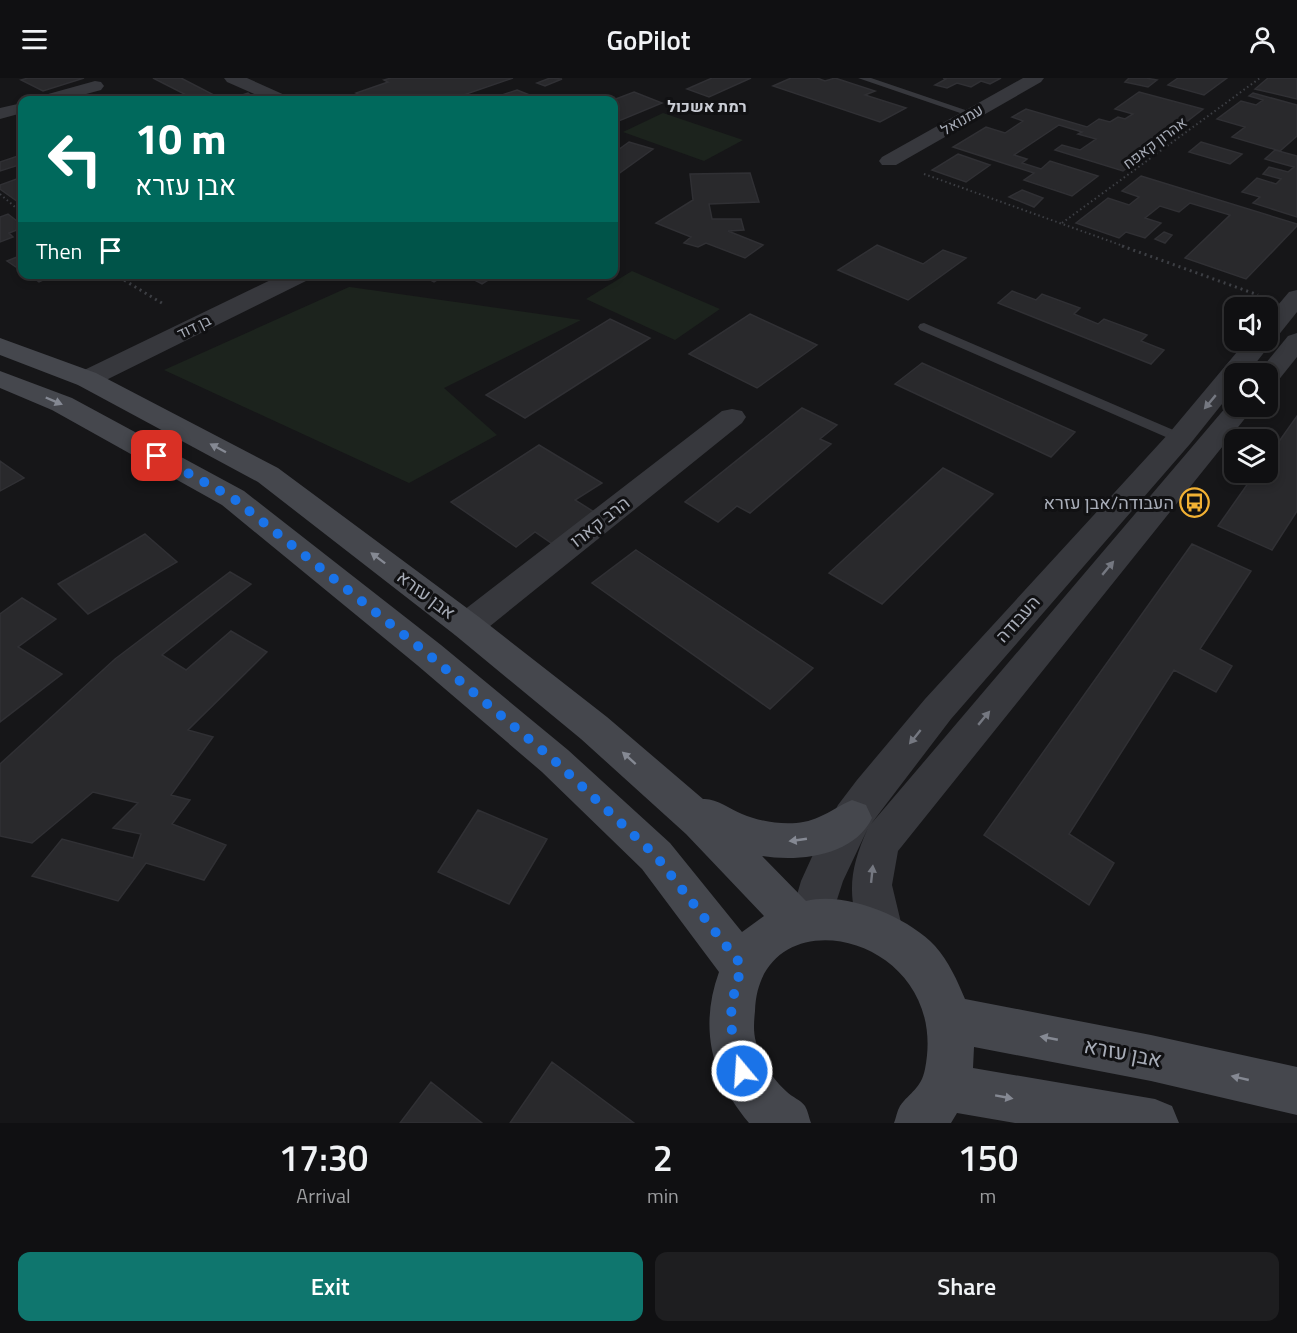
<!DOCTYPE html>
<meta charset="utf-8">
<style>
body{margin:0;font-family:"Titillium Web",Heebo,sans-serif;background:#1e1e20;color:#f1f3f6;height:100vh;display:flex;flex-direction:column;font-size:22px;white-space:nowrap}
*{box-sizing:border-box;margin:0}
p{font-size:20px;color:#9c9d9f}
.icon{flex:none;width:33px;height:33px;fill:none;stroke:currentColor;stroke-width:2;stroke-linecap:round;stroke-linejoin:round}
.map{position:relative;height:1045px;overflow:hidden}
.side{display:flex;flex-direction:column;background:#101012;flex:1}
.side>*{flex:none}
.top-card{position:absolute;left:18px;top:18px;width:600px;height:183px;border-radius:12px;box-shadow:0 3px 9px #0003,0 0 0 2px #303032;background:#00695c;color:#fff;overflow:hidden}
.buttons{position:absolute;left:1224px;top:219px;display:grid;gap:12px}
.buttons a{display:grid;place-items:center;width:54px;height:54px;border-radius:12px;background:#101012;box-shadow:0 3px 9px #0003,0 0 0 2px #303032;font-size:30px}
.pin{position:absolute;display:grid;place-items:center;width:51px;height:51px;color:#fff;margin:-26px;border-radius:12px;box-shadow:0 3px 9px #0006}
.me{position:absolute;width:66px;margin:-33px;rotate:342deg;stroke-linejoin:round;filter:drop-shadow(0 0 4px #0008)}
.turn{display:flex;align-items:center;gap:21px;height:126px;padding:0 18px;font-size:27px}
.turn .icon{width:78px;height:78px;stroke-width:2.5}
.turn b{display:block;font-size:42px;line-height:51px}
.then{display:flex;align-items:center;height:57px;padding:0 18px;background:#0003;gap:12px;font-size:22px}
.eta{display:flex;justify-content:space-evenly;align-items:center;height:102px;text-align:center}
.eta b{font-size:36px;font-weight:600;line-height:42px}
.action{display:flex;gap:12px;margin-top:auto;padding:12px 18px}
.action a{flex:1;height:69px;border-radius:12px;background:#0f766e;color:#fff;font-size:24px;font-weight:600;line-height:69px;text-align:center}
.action a+a{background:#1e1e20;color:#f1f3f6}
header{display:flex;justify-content:space-between;align-items:center;height:78px;padding:0 18px;background:#101012;font-size:27px;font-weight:600}
.map>svg:first-child{display:block}
.green{fill:#1c231d}
.building{fill:#29292c;stroke:#303034;stroke-width:1.5}
.lines{fill:none;stroke-linecap:round;stroke-linejoin:round}
.path-far1{stroke:#3d3f44;stroke-width:2;stroke-dasharray:1.5 3;stroke-linecap:butt}
.path{stroke:#3d3f44;stroke-width:3;stroke-dasharray:2 4;stroke-linecap:butt}
.lane{fill:#37383d;fill-rule:evenodd}
.street{fill:#37383d;fill-rule:evenodd}
.secondary{fill:#45474d;fill-rule:evenodd}
.oneway{fill:#858993}
.oneway2{fill:#757881}
.route{stroke:#1a73e8;stroke-width:10;stroke-dasharray:0 18}
.labels{text-anchor:middle;stroke-width:6;stroke-linejoin:round;paint-order:stroke}
.far-street-label{font-size:15px;fill:#a8adb8;stroke:#111113}
.far-neighbourhood-label{font-size:16px;font-weight:bold;fill:#c9ccd4;stroke:#111113}
.poi-label{font-size:18px;fill:#a8adb8;stroke:#111113;text-anchor:end}
.street-label{font-size:18px;fill:#a8adb8;stroke:#111113}
.near-street-label{font-size:21px;fill:#a8adb8;stroke:#111113}
</style>
<header><svg class="icon" aria-label="menu" viewBox="0 0 24 24"><path d="M4 6h16M4 12h16M4 18h16"/></svg>GoPilot<svg class="icon" aria-label="person" viewBox="0 0 24 24"><circle cx="12" cy="8" r="4"/><path d="M4 21q1-7 8-7t8 7"/></svg></header>
<div class="map">
<svg width="1297" height="1045" viewBox="0 0 1297 1045">
<rect width="100%" height="100%" fill="#161618"/>
<!-- green -->
<path class="green" d="M663,35L743,62L704,83L623,54Z
M632,193L720,231L675,262L586,221Z
M349,209H350L581,242L444,310L497,357L409,405L164,292Z"/>
<!-- building -->
<path class="building" d="M28,0H84L43,13L21,2Z
M153,0H181L212,16L194,21Z
M391,0H513L449,22H371L356,15L388,4L384,2Z
M550,0L562,1L545,8L537,5Z
M712,0H751L709,19L687,11Z
M791,0H817L825,3L835,0L875,13L865,17L906,30L880,44L773,8Z
M943,0H1001L990,6L981,3L971,9L957,5L947,10L935,7L946,1Z
M1129,0H1146L1157,2L1148,9L1125,4Z
M1178,0H1227L1204,17L1168,7Z
M1268,0H1297V21L1255,11Z
M517,12L527,16L508,22H487Z
M634,14L662,25L614,45L613,22Z
M1139,14L1203,31L1123,93L1055,72L1062,67L1080,72L1096,61L1078,56L1082,54L1059,47L1014,77L1027,81L1022,85L1041,91L1050,83L1098,98L1072,118L1024,102L1034,95L953,69L986,49L1005,55L1023,43L1012,39L1026,31L1087,49L1099,41L1110,44L1118,39L1125,41L1133,36L1115,31Z
M248,15L257,22L230,21Z
M1253,15L1297,27V58L1280,73L1232,59L1245,49L1217,41L1241,23L1256,27L1263,22L1249,18Z
M629,64L653,71L614,99V75Z
M1201,64L1242,76L1230,86L1189,74Z
M1275,72L1297,78V139L1253,125L1260,119L1242,114L1257,100L1276,106L1281,101L1263,96L1269,89L1288,94L1294,89L1265,81Z
M958,76L990,87L966,104L932,92Z
M21,77L22,86L0,93V84Z
M750,95L759,124L709,126L712,141H741L744,152L728,153L763,167L745,180L706,165L698,169L684,165L691,159L656,145L693,122L690,96Z
M1141,98L1297,146V148L1246,201L1185,180L1230,137L1190,125L1179,134L1160,128L1145,140L1161,145L1145,160L1126,154L1119,160L1076,145L1108,120L1129,127L1139,119L1122,113Z
M22,99V122L18,124L0,111V107Z
M1022,112L1043,120L1034,129L1009,119Z
M8,136L22,147V150L9,155L13,159L0,164V139Z
M1164,154L1172,157L1165,165L1155,161Z
M877,167L923,186L943,172L966,180L908,222L838,192Z
M22,177V193L7,183Z
M28,196H56L39,204Z
M419,196H447L434,204Z
M463,196H498L482,206Z
M1012,213L1036,222L1042,216L1080,230L1074,236L1098,246L1104,241L1147,257L1141,263L1164,272L1151,286L998,225Z
M750,236L817,267L757,310L689,276Z
M610,241L650,260L525,340L486,317Z
M922,285L1075,354L1051,379L895,306Z
M802,330L837,347L820,361L831,366L750,435L737,428L718,444L685,424Z
M1297,338V433L1272,472L1218,448L1256,394H1268V379Z
M539,367L602,405L575,422L599,437L557,469L535,454L516,469L451,424Z
M0,383L24,400L0,413Z
M943,390L993,416L882,526L829,495Z
M145,456L177,484L88,536L58,506Z
M1192,466L1251,493L1200,571L1232,588L1216,614L1174,592L1069,756L1114,785L1089,827L984,757Z
M636,472L813,590L770,631L592,505Z
M230,494L251,506L162,577L186,592L231,553L267,574L188,652L213,659L171,717L190,722L172,746L226,767L204,802L146,785L118,823L32,798L62,761L133,780L141,756L113,750L138,725L93,714L32,765L0,758V686L115,581Z
M22,520L56,541L18,569L62,596L0,644V536Z
M478,732L547,761L509,826L438,794Z
M552,984L634,1045H510Z
M431,1004L482,1045H400Z"/>
<g class="lines">
<!-- path-far1 -->
<path class="path-far1" d="M924,96L1126,169
M0,116L22,135
M1062,145L1260,0"/>
<!-- path -->
<path class="path" d="M1122,168L1258,217
M114,196L165,227"/>
<!-- lane -->
<path class="lane" d="M858,0H871L977,36L969,38Z
M924,245L1185,357L1187,360L1185,363H1175L920,252L918,249L920,246Z"/>
<!-- street -->
<path class="street" d="M224,0H247L287,18L290,22H268L227,4Z
M1023,0H1044L1041,4L896,87H882L879,83L882,79Z
M95,3L101,4L104,8L101,12L64,22H38L41,18Z
M22,25V35L0,41V30Z
M283,196H313L310,201L96,307L87,309L78,307L74,301L78,295Z
M1297,212V234L1277,259L1272,260L1270,267L1247,296H1234V311L1190,366L951,641L871,746L1232,322H1234V328H1255L898,773L892,807L903,853L896,868L881,874L866,868C846,822 848,794 868,750L843,803L826,856L811,862L796,856L790,841L801,803L821,759L838,727L857,702L925,621L1170,354L1247,262H1268V239L1289,214Z
M1297,255V279L1277,304L1268,306V296H1257L1288,258Z
M732,331L742,333L746,339L742,345L479,557L467,561L455,557L450,548L455,539L722,333Z"/>
<!-- secondary -->
<path class="secondary" d="M0,260L96,295L278,390L479,539L607,639L703,721C716,720 730,731 742,736C763,745 797,750 819,739C831,734 840,727 852,722L866,727L872,740C854,778 799,784 762,778L806,823C846,813 908,839 935,868C949,884 957,902 965,921L1151,957L1297,989V1037L1151,1003L974,969L973,990L1155,1021L1172,1028L1179,1045H1015L957,1035L951,1045H894C896,1040 897,1033 900,1028C910,1014 921,1011 925,991C952,856 759,812 755,933C754,943 753,954 756,964C760,982 773,1002 787,1014C792,1019 801,1022 805,1028C808,1033 809,1040 811,1045H749C711,1000 699,949 719,894L642,791L542,694L417,587L222,427L52,332L0,310V293L72,320L244,413L441,567L568,672L670,765L742,854L764,838L686,756L581,661L455,557L258,404L78,307L0,277Z"/>
</g>
<!-- one-way arrows -->
<defs><path id="oneway-solid" d="M-6-.8H1V-3.2L6.5 0L1 3.2V.8H-6Z" transform="scale(1.5)"/></defs>
<g class="oneway">
<use href="#oneway-solid" transform="translate(54 323) rotate(23)"/>
<use href="#oneway-solid" transform="translate(218 370) rotate(-152)"/>
<use href="#oneway-solid" transform="translate(378 480) rotate(-143)"/>
<use href="#oneway-solid" transform="translate(629 680) rotate(-138)"/>
<use href="#oneway-solid" transform="translate(798 762) rotate(172)"/>
<use href="#oneway-solid" transform="translate(1049 960) rotate(-169)"/>
<use href="#oneway-solid" transform="translate(1240 1000) rotate(-167)"/>
<use href="#oneway-solid" transform="translate(1004 1019) rotate(10)"/>
</g>
<g class="oneway2">
<use href="#oneway-solid" transform="translate(1210 324) rotate(130)"/>
<use href="#oneway-solid" transform="translate(1108 490) rotate(-50)"/>
<use href="#oneway-solid" transform="translate(984 640) rotate(-50)"/>
<use href="#oneway-solid" transform="translate(915 659) rotate(129)"/>
<use href="#oneway-solid" transform="translate(872 796) rotate(-84)"/>
</g>
<g class="lines">
<!-- route -->
<path class="route" d="M157,378L233,420L429,577L555,683L656,778L742,888C727,934 728,948 742,993"/>
</g>
<!-- icons -->
<defs>
<symbol id="bus-ring" viewBox="-11 -11 22 22"><circle r="9.5" fill="#111113" stroke="#f2b134" stroke-width="1.5"/><path d="M-5-6H5V4H4V6H2V4H-2V6H-4V4H-5ZM-3.5-4V0h7V-4ZM-3.5 1.2v1.5H-2V1.2ZM2 1.2v1.5H3.5V1.2Z" fill="#f2b134"/></symbol>
</defs>
<g fill-rule="evenodd">
<use href="#bus-ring" x="1178" y="408" width="33" height="33"/>
</g>
<g class="labels">
<!-- far-street labels -->
<g class="far-street-label">
<text transform="translate(962 42) rotate(-30)" y="5">עמנואל</text>
<text transform="translate(1155 65) rotate(-37)" y="5">אהרון קאפח</text>
<text transform="translate(194 249) rotate(-26)" y="5">בן דוד</text>
</g>
<!-- far-neighbourhood labels -->
<g class="far-neighbourhood-label">
<text x="707" y="34">רמת אשכול</text>
</g>
<!-- poi labels -->
<g class="poi-label">
<text x="1174" y="431">העבודה/אבן עזרא</text>
</g>
<!-- street labels -->
<g class="street-label">
<text transform="translate(600 444) rotate(-38)" y="6">הרב קארו</text>
<text transform="translate(426 517) rotate(37)" y="6">אבן עזרא</text>
<text transform="translate(1018 541) rotate(-48)" y="6">העבודה</text>
</g>
<!-- near-street labels -->
<g class="near-street-label">
<text transform="translate(1123 975) rotate(11)" y="7">אבן עזרא</text>
</g>
</g>
</svg>
<div class="buttons">
<a><svg class="icon" aria-label="sound" viewBox="0 0 24 24"><path d="M4 9h4l5-4v14l-5-4H4zM17 9q2 3 0 6"/></svg></a>
<a><svg class="icon" aria-label="search" viewBox="0 0 24 24"><circle cx="10" cy="10" r="6"/><path d="M15 15l6 6"/></svg></a>
<a><svg class="icon" aria-label="layers" viewBox="0 0 24 24"><path d="M12 4l9 5-9 5-9-5zM3 14l9 5 9-5"/></svg></a>
</div>
<div class="pin" style="left:157px;top:378px;background:#d93025"><svg class="icon" aria-label="arrive" viewBox="0 0 24 24"><path d="M6 21V4h12l-3 4 3 4H6"/></svg></div>
<svg class="me" style="left:742px;top:993px" viewBox="-20 -20 40 40"><circle r="17" fill="#1a73e8" stroke="#fff" stroke-width="3"/><path d="M0-11L8 9 0 5-8 9z" fill="#fff"/></svg>
<div class="top-card">
<div class="turn"><svg class="icon" aria-label="left" viewBox="0 0 24 24"><path d="M17 20v-9H6M10 6l-5 5 5 5"/></svg><div><b>10 m</b>אבן עזרא</div></div>
<div class="then">Then<svg class="icon" aria-label="arrive" viewBox="0 0 24 24"><path d="M6 21V4h12l-3 4 3 4H6"/></svg></div>
</div>
</div>
<section class="side">
<div class="eta">
<div><b>17:30</b><p>Arrival</p></div>
<div><b>2</b><p>min</p></div>
<div><b>150</b><p>m</p></div>
</div>
<div class="action"><a>Exit</a><a>Share</a></div>
</section>
